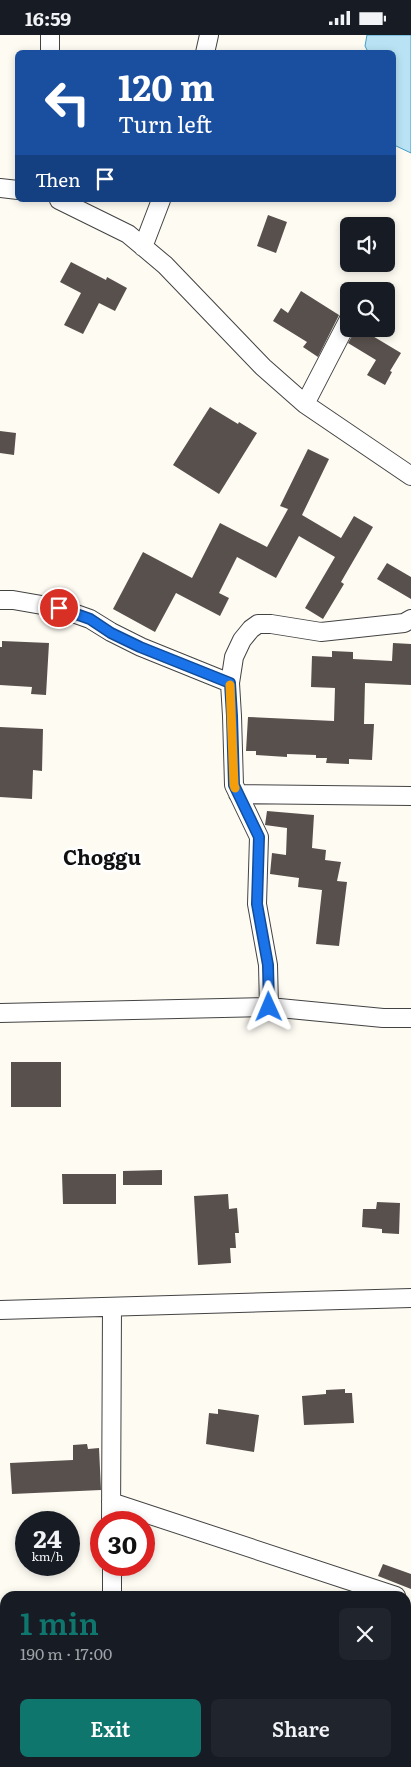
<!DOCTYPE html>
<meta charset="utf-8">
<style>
body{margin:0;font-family:Literata,serif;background:#20242c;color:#f1f3f6;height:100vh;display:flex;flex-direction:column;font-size:19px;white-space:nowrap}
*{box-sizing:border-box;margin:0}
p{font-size:16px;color:#9ea1a6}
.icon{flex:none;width:28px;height:28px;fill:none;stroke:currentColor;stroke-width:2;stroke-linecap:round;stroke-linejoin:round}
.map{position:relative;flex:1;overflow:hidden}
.panel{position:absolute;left:0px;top:1556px;width:411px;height:176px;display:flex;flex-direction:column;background:#171b24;border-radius:15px 15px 0 0;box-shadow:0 2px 8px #0003}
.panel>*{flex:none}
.guide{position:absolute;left:15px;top:15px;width:381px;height:152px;border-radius:8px;box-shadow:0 2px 8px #0003;background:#1a4fa0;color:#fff;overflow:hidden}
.buttons{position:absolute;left:340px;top:182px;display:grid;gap:10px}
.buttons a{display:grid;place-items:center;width:55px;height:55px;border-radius:8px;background:#171b24;box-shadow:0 2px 8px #0003;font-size:25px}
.speed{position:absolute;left:15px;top:1476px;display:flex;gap:10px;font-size:25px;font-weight:700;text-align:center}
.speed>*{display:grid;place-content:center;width:65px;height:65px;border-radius:50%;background:#171b24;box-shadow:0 2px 8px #0003;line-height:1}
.speed small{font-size:12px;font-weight:400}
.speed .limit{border:8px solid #d22;background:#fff;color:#111}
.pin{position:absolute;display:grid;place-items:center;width:42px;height:42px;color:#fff;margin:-21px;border:2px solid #fff;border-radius:50%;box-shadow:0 1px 5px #0007}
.me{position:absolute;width:55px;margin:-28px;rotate:359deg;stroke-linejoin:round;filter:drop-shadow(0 0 4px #0008)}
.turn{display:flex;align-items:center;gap:18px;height:105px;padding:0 20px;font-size:22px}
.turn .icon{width:65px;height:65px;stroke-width:2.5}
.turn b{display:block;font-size:35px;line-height:42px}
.then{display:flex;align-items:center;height:48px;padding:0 20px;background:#0003;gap:10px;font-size:19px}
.round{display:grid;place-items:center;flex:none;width:52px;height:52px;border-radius:8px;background:#20242c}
.head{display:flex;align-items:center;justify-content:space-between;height:85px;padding:0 20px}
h1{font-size:30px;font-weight:600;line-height:38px;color:#0f766e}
.action{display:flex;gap:10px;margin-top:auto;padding:10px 20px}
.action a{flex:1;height:58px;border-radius:8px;background:#0f766e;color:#fff;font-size:20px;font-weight:600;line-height:58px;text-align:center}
.action a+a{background:#20242c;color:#f1f3f6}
.status{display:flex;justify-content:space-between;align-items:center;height:35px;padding:0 25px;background:#171b24;direction:ltr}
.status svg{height:14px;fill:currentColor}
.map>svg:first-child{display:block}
.water{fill:#b9e3f4;stroke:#439ec9}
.building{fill:#58504c}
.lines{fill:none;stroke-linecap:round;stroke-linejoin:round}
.minor-casing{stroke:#434343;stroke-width:20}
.minor{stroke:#fff;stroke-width:18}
.route-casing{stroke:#114b97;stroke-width:12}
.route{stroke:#1a73e8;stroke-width:9}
.slow{stroke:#f59e0b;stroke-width:9}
.labels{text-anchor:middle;stroke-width:5;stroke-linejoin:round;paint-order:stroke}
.district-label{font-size:20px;font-weight:bold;fill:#101010;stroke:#fff}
</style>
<div class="status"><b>16:59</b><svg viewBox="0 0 49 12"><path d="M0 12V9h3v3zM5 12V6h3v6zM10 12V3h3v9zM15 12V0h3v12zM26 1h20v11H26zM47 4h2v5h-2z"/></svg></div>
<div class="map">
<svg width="411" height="1732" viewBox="0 0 411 1732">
<rect width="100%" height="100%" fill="#fefbf3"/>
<!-- water -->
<path class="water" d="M367,0H411V118L394,110V18L368,17L365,11Z"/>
<!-- building -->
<path class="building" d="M268,180L287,187L276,218L257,211Z
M71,227L106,245L107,242L127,253L115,276L99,268L83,299L64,290L81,258L60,247Z
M301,256L339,280L318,322L303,312L307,307L273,286L281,273L288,278Z
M356,294H361L401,318L390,336L392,337L385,350L367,340L376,325L348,308Z
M210,372L238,389L239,387L257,398L219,459L173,430Z
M0,396L16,398L14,420L0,418Z
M308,414L329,424L302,480L341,503L354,481L373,492L341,547L344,549L323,584L305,573L335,522L299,501L276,543L237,522L219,558L229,563L220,581L176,558L155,597L113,574L143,517L192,543L220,488L267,512L288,474L280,471Z
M387,528L411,542V564L377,544Z
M2,606L49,608L46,660L31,659L32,652L0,650V612H2Z
M393,608L411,609V650L365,648L364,689H374L372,725L349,724V729L326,728L327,723H316V720L287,719V722L256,720V716H246L248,682L334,686L335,653L311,652L312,621L332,622V616L353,617V624L392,626Z
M0,692L43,694L42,736L33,735L32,764L0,762Z
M267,776L314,780L312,813L326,815L325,825L341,827L337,846L347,847L339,911L316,909L322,855L298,852L299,843L270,839L272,818L286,820L287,793L265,790Z
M11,1027H61V1072H11Z
M162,1135V1150H123V1136Z
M62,1139H116V1169H63Z
M228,1159L229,1174L237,1173L239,1198H235L236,1213H230L231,1228L198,1230L194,1161Z
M377,1167L400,1168L399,1199L382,1198V1194L362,1192L363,1174H376Z
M345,1354V1358H352L354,1388L304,1390L302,1361L326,1359V1355Z
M218,1374L259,1380L254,1417L206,1409L209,1378L218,1379Z
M87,1409L88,1414L99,1413L101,1455L12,1459L10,1428L73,1425V1410Z
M383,1529L411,1539V1554L378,1541Z"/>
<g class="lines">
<defs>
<path id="minor" d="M50,18V0
M205,18L209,0
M0,153L18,155
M59,165L128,199L165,230L263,332L305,369L411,441
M143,212L161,165
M305,369L349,284
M0,565H13L59,573L90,584L111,597L141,612L230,648
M238,759L411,761
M269,972L268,930L257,869L259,802L234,750L232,681L230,648L234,622L242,605L251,594L258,589H271L321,597L404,588L411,584
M0,978L269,972L383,983H411
M0,1275L411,1263
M111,1467L396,1561
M111,1488L112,1272
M112,1530V1561
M115,1728V1732"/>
</defs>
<!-- minor casing -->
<use href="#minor" class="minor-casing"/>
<!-- minor -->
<use href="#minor" class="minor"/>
</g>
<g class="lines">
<defs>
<path id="route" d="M59,573L90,584L111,598L140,612L230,648L232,681L234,750L259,802L257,869L268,930L269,972"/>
</defs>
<!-- route casing -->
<use href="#route" class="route-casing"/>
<!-- route -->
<use href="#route" class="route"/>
<!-- slow -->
<path class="slow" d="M230,650L234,750L235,753"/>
</g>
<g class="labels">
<!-- district labels -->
<g class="district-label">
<text x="102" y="830">Choggu</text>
</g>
</g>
</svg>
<div class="buttons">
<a><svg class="icon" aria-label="sound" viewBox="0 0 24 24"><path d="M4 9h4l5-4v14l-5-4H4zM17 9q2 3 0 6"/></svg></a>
<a><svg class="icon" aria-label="search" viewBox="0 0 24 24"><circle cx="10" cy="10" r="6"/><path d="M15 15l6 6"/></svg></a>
</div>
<div class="speed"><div>24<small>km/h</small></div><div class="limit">30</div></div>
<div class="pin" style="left:59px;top:573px;background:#d93025"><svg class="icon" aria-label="arrive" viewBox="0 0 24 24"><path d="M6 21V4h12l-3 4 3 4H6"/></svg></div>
<svg class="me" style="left:269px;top:972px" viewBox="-20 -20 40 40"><path d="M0-17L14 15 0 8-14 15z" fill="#1a73e8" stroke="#fff" stroke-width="4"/></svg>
<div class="guide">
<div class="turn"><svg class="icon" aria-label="left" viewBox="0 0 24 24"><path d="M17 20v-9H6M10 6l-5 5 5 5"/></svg><div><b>120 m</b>Turn left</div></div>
<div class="then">Then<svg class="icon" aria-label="arrive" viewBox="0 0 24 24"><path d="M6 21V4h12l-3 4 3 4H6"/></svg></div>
</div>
<section class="panel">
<div class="head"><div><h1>1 min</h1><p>190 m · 17:00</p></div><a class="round"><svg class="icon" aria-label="close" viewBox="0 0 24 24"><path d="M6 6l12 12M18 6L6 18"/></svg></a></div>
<div class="action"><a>Exit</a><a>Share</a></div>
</section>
</div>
